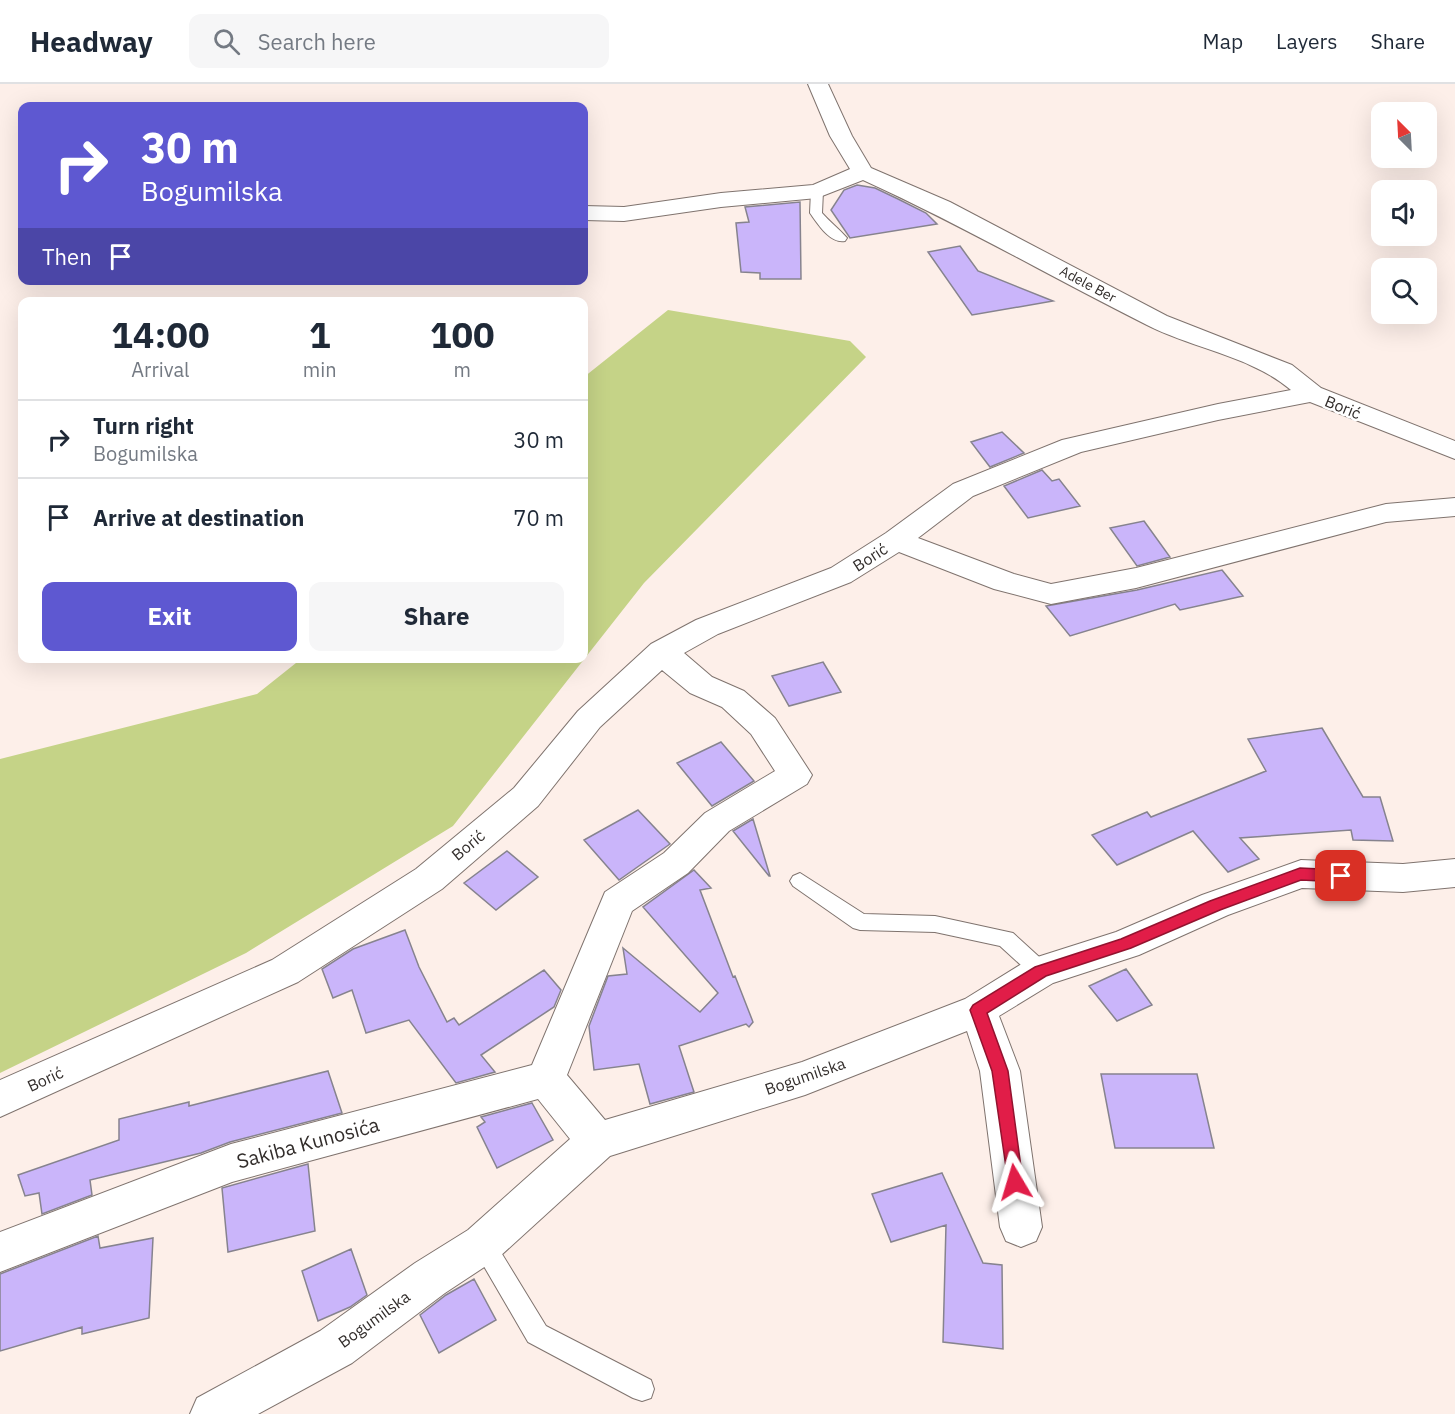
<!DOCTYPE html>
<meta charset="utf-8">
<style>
body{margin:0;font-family:"IBM Plex Sans",sans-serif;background:#f6f6f7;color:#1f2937;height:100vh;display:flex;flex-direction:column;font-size:22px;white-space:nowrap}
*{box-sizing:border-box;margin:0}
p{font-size:20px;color:#747a83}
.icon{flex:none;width:33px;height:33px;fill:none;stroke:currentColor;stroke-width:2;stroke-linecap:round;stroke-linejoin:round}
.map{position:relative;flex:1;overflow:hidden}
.side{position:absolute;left:18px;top:213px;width:570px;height:366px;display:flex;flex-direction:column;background:#fff;border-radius:12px;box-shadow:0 6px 24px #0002}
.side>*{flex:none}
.hud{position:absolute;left:18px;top:18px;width:570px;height:183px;border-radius:12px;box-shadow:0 6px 24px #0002;background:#5e58d1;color:#fff;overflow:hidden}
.needle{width:39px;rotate:336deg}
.fabs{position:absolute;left:1371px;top:18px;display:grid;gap:12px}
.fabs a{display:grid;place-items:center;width:66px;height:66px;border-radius:12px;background:#fff;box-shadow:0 6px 24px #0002;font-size:30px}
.pin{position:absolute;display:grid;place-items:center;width:51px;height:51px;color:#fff;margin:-26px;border-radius:12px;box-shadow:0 3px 9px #0006}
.me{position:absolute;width:66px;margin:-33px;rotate:353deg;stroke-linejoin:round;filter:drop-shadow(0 0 4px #0008)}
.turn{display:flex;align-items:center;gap:21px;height:126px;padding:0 24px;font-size:27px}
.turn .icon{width:78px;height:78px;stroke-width:2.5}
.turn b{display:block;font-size:42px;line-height:51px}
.then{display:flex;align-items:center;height:57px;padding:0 24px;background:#0003;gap:12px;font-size:22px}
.eta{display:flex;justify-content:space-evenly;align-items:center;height:102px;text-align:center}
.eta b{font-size:36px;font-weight:700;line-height:42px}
.primary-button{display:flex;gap:12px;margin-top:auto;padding:12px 24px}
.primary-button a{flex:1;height:69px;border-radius:12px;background:#5e58d1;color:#fff;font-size:24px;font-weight:700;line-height:69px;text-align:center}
.primary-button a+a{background:#f6f6f7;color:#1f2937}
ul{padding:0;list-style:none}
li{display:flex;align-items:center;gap:18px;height:78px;padding:0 24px;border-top:2px solid #e0e1e3}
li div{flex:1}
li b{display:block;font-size:22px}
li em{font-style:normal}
header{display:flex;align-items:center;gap:36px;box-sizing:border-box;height:84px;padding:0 30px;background:#fff;border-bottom:2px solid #e0e1e3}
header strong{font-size:28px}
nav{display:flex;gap:33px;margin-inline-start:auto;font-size:21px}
.search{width:420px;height:54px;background:#f6f6f7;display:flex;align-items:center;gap:15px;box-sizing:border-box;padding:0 21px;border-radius:12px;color:#747a83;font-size:22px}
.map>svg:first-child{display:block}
.green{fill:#c5d387}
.building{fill:#cab5fa;stroke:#86838e;stroke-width:1.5}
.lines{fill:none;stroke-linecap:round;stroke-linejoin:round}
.lane-casing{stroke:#7f736e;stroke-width:2}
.street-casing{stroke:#7f736e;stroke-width:2}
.lane{fill:#fff;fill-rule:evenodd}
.street{fill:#fff;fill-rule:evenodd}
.route{fill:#e11d48;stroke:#92132f;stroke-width:1.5}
.labels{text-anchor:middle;stroke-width:5;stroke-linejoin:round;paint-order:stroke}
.far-street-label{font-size:14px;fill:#322d2b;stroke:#fff}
.street-label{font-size:16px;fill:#322d2b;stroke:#fff}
.near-street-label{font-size:20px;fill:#322d2b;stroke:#fff}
</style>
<header>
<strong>Headway</strong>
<div class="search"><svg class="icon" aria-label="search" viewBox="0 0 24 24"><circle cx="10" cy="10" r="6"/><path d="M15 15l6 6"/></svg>Search here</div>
<nav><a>Map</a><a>Layers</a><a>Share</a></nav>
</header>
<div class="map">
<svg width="1455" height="1330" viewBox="0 0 1455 1330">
<rect width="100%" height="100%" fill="#fdefe9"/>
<!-- green -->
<path class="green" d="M668,226L850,257L866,273L644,499L453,742L246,869L0,989V675L257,610L301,575L584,574V293Z"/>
<!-- building -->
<path class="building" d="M857,101L875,104L898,115L926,129L937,140L850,154L831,126L844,106Z
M800,118L801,195H760V189L741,188L736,139L749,138L745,123Z
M960,162L978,187L1053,217L972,231L928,168Z
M1002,348L1024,369L990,383L971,358Z
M1042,386L1052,397L1059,395L1080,422L1028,434L1004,402Z
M1144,437L1170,473L1137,482L1110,444Z
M1222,486L1243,512L1180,526L1175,520L1070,552L1046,522L1137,506Z
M823,578L841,608L789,622L772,592Z
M1322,644L1363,713H1380L1393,757L1353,756L1351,746L1240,754L1259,775L1228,788L1193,747L1117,781L1092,751L1147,728L1151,733L1266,687L1248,655Z
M721,658L754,697L712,722L677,679Z
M638,726L670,760L619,796L584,756Z
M753,735L770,792H769L733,747Z
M507,767L538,793L496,826L464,799Z
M694,786L711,804L700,806L733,893L735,892L753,938L749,943L746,940L679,962L694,1008L650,1020L639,980L594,986L589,942L608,892L627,890L623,864L700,928L718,909L643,823Z
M405,846L419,883L447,938L454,934L459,941L544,886L561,906L554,923L481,971L495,988L456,999L409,936L366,949L352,906L333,914L322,885L353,865Z
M1126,885L1152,921L1117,937L1089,902Z
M328,987L342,1029L230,1058L201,1069L90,1096L92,1111L42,1130L39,1109L25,1112L18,1091L119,1056V1035L189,1018V1022Z
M1101,990H1197L1214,1064H1115Z
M532,1019L553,1056L497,1084L477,1043L485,1038L481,1033Z
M308,1080L315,1147L228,1168L222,1104Z
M942,1089L983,1179L1002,1181L1003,1265L943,1258L946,1141L891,1158L872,1110Z
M98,1152L100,1164L153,1154L149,1234L82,1250V1243L0,1267V1190Z
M351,1165L367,1211L350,1223L318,1237L302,1187Z
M474,1195L496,1236L439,1269L420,1231L446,1211Z"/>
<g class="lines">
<defs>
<path id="lane" d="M817,103L823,107L822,129C830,138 839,145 847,154L845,157C830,160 818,140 810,129L811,107Z
M800,789L864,830L935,832L1013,849L1048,881L1051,887L1048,893L1041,896L1034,893L1000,862L935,848L860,846L853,844L793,802L790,797L793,792Z
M483,1149L491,1152L546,1242L651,1296L654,1305L651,1314L642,1317L633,1314L528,1258L471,1160L475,1152Z"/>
<path id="street" d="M808,0H828L852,52L871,84L950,118L1167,232L1292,281L1321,304L1455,357V375L1310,318L1218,336L1081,368L973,412L918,454L1014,490L1051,500L1136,484L1386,420L1455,414V432L1386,438L1136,504L1051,520L994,505L899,468L851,498L718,550L684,569L712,593L744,607L775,634L812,691L807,700L729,747L688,789L632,827L567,991L605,1036L802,978L965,915L1028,876L1116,848L1202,811L1301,776L1403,780L1455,775V803L1403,808L1302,804L1228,831L1139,871L1053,899L999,932L1020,987L1042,1143L1036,1157L1021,1163L1006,1157L1000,1143L980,987L967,947L805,1011L610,1072L498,1174L445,1209L352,1279L258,1330H190L197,1314L320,1247L415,1179L468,1146L570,1055L538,1015L232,1098L0,1188V1148L231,1060L532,981L605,808L664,769L705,729L775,687L751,650L722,623L690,609L662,586L600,643L538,722L442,805L298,898L0,1033V996L272,876L416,785L514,704L578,627L651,560L696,536L831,484L886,449L953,400L1062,356L1218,320L1291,306C1251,272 1194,265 1147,241C1051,193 960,140 863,96L817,114L721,123L624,137L584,136V122L624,123L721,109L813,101L850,85L830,52Z"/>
</defs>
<!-- lane casing -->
<use href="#lane" class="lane-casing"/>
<!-- street casing -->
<use href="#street" class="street-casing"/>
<!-- lane -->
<use href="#lane" class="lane"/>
<!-- street -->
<use href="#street" class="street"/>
</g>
<!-- route -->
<path class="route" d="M1300,784L1341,786L1346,788L1349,792L1346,796L1341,798L1301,796L1220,826L1131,864L1046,892L987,929L1008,987L1023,1098L1021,1104L1015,1106L1009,1104L992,987L970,926L973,921L1035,883L1121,855L1210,817Z"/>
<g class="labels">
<!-- far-street labels -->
<g class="far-street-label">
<text transform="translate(1088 200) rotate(28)" y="5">Adele Ber</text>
</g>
<!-- street labels -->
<g class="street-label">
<text transform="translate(1343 323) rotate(22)" y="6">Borić</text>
<text transform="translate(870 473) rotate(-33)" y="6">Borić</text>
<text transform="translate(468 761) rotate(-40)" y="6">Borić</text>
<text transform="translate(805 992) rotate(-19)" y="6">Bogumilska</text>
<text transform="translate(45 995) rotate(-25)" y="6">Borić</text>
<text transform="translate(374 1235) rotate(-36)" y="6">Bogumilska</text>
</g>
<!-- near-street labels -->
<g class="near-street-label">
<text transform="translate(308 1059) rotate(-15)" y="7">Sakiba Kunosića</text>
</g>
</g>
</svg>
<div class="fabs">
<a><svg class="needle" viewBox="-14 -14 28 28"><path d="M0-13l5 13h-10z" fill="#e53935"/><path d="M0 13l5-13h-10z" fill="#747a83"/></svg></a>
<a><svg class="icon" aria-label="sound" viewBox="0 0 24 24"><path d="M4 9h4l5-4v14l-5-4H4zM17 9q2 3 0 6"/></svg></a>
<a><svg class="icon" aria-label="search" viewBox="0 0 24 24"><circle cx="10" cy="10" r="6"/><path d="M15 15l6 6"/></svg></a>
</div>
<div class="pin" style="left:1341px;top:792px;background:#d93025"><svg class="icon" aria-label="arrive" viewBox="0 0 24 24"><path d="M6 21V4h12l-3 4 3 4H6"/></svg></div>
<svg class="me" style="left:1015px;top:1098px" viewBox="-20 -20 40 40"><path d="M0-17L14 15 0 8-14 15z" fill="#e11d48" stroke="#fff" stroke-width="4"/></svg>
<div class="hud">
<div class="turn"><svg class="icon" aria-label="right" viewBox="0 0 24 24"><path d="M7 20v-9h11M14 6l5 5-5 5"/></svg><div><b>30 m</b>Bogumilska</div></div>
<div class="then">Then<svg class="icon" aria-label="arrive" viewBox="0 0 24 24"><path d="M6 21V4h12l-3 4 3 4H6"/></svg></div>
</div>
<section class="side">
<div class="eta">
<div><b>14:00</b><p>Arrival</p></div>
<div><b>1</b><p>min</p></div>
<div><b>100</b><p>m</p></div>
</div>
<ul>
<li><svg class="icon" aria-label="right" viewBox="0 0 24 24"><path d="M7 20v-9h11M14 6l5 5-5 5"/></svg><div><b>Turn right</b><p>Bogumilska</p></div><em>30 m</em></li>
<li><svg class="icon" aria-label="arrive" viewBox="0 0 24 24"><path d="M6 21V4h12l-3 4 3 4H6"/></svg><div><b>Arrive at destination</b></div><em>70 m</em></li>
</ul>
<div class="primary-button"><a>Exit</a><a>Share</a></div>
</section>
</div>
